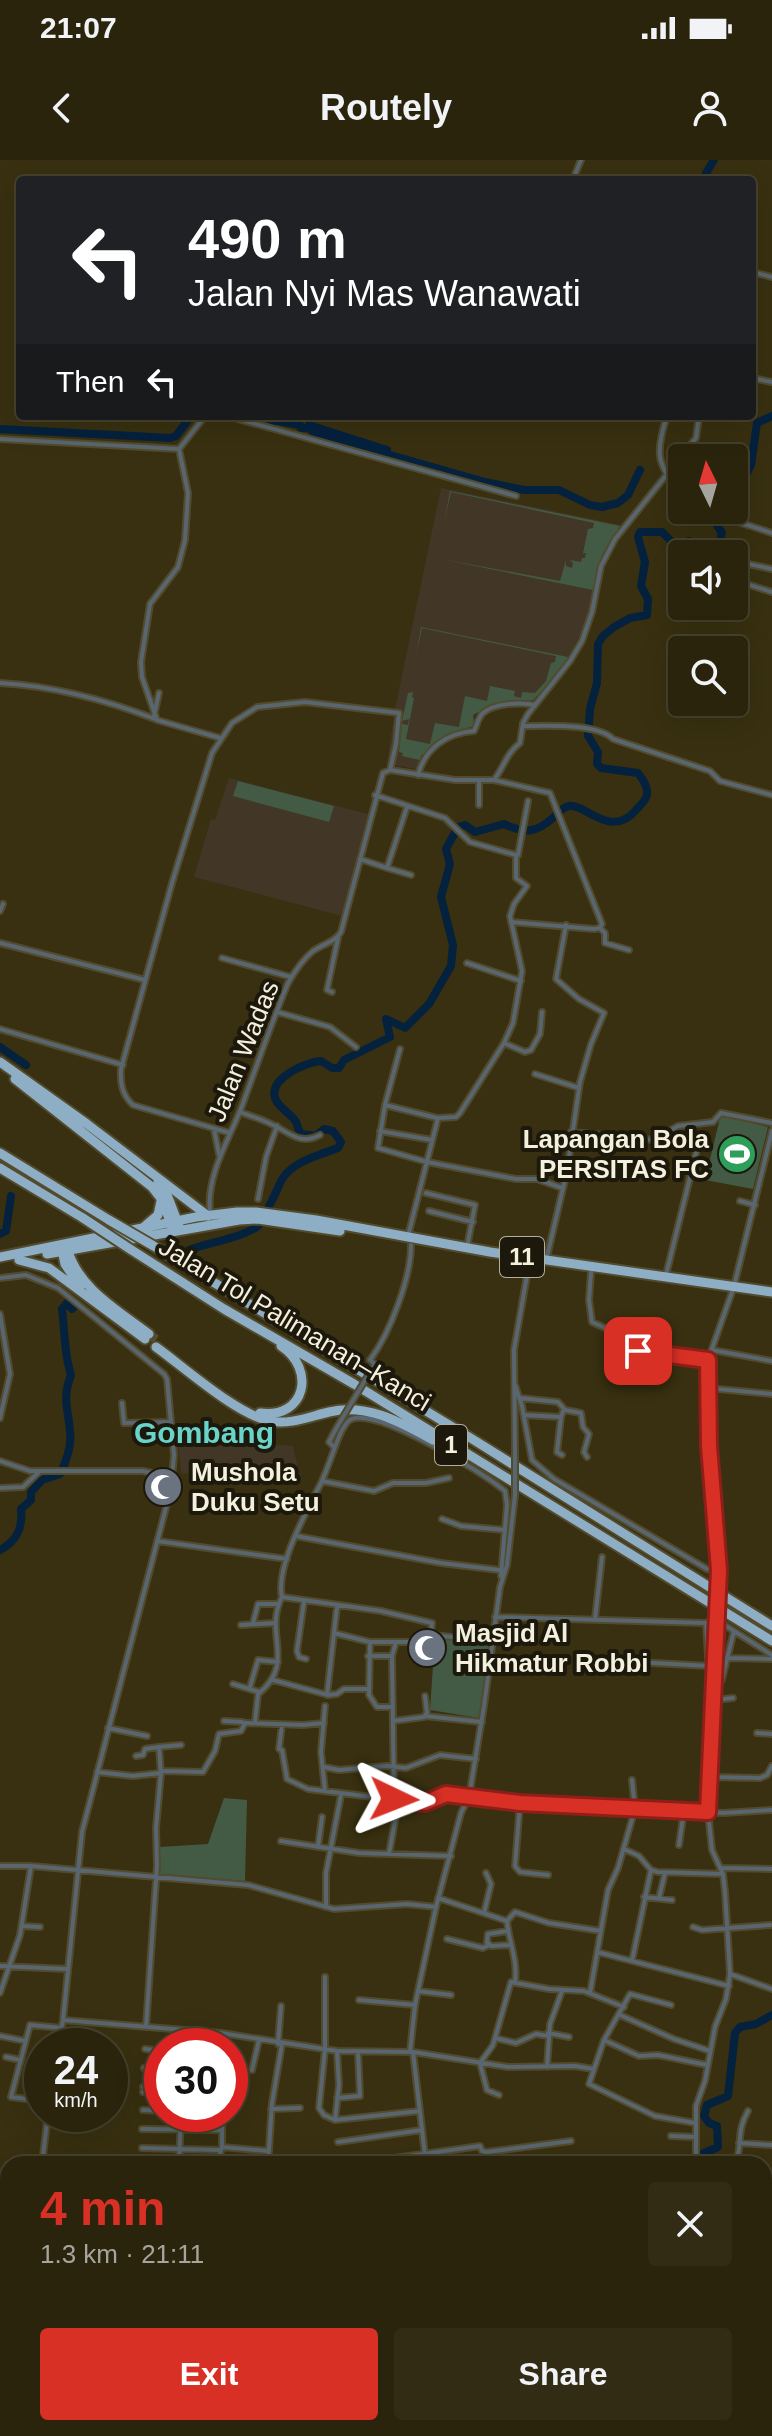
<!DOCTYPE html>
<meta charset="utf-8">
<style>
body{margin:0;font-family:Arial,sans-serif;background:#322c15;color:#f1f3f6;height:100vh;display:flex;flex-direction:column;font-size:30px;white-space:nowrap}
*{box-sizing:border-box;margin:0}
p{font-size:26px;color:#a5a49d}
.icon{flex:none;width:44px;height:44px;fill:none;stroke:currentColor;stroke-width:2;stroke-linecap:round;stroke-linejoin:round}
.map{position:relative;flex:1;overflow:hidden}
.details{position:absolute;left:0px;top:1996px;width:772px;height:280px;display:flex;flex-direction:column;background:#2a240c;border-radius:24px 24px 0 0;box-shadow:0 8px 32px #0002,0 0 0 2px #46412d}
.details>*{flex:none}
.banner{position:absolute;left:16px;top:16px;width:740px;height:244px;border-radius:8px;box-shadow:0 8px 32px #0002,0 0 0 2px #46412d;background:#202124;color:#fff;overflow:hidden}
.needle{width:52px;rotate:355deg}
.buttons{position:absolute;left:668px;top:284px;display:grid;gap:16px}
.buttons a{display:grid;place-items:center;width:80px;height:80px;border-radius:8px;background:#2a240c;box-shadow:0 8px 32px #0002,0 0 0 2px #46412d;font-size:40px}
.speed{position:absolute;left:24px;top:1868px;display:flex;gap:16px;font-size:40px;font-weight:700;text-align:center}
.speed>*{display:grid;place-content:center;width:104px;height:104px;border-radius:50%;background:#2a240c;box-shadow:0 8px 32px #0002,0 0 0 2px #46412d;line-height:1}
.speed small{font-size:20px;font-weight:400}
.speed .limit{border:12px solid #d22;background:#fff;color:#111}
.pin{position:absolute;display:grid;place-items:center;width:68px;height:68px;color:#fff;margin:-34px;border-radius:16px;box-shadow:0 4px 12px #0006}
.me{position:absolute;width:88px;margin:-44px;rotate:92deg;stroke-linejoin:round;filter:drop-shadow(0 0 6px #0008)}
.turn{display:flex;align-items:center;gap:28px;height:168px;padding:0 40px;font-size:36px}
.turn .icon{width:104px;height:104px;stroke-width:2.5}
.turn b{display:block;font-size:56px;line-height:68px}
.then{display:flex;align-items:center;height:76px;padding:0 40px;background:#0003;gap:16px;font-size:30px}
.round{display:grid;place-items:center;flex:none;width:84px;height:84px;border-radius:8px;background:#322c15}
.headline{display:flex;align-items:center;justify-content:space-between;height:136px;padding:0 40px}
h1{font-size:48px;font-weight:800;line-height:60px;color:#d93025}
.cta{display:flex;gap:16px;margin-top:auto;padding:16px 40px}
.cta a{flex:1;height:92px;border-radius:8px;background:#d93025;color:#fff;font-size:32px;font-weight:800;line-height:92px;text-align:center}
.cta a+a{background:#322c15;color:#f1f3f6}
.status{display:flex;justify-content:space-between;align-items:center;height:56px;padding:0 40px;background:#2a240c;direction:ltr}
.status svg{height:22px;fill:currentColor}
header{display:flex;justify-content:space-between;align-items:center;height:104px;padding:0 40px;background:#2a240c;font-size:36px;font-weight:800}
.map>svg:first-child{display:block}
.industrial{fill:#423627}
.green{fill:#435b45}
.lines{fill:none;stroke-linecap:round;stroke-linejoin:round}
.stream{stroke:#04213e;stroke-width:2}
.river{stroke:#04213e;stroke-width:8}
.highway-tunnel{stroke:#544d2f;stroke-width:9;stroke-dasharray:9 4.5;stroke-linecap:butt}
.street-casing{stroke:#524b2d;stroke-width:8}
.highway-casing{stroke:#524b2d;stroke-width:13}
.street{stroke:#59666f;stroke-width:4}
.highway{stroke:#8eaec6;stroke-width:9}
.street-bridge-casing{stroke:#524b2d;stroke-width:8;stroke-linecap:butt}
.highway-bridge-casing{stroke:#524b2d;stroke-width:13;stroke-linecap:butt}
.street-bridge{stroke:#59666f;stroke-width:4}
.highway-bridge{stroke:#8eaec6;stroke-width:9}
.route-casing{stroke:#8d1f18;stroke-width:20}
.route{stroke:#d93025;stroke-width:14}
.labels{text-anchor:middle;stroke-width:8;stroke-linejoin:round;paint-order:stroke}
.shield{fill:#1c180b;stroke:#b3af9f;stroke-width:2}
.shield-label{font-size:24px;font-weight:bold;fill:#f4f0de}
.street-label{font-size:26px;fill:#f4f0de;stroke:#1c180b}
.poi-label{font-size:26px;font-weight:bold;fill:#f4f0de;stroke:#1c180b;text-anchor:start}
.quarter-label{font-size:30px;font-weight:bold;fill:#69d4ca;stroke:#1c180b}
</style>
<div class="status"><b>21:07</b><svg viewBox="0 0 49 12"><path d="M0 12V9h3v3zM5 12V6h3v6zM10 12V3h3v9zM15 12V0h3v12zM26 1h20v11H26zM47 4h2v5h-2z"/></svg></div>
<header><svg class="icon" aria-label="back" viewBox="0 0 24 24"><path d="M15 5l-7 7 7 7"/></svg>Routely<svg class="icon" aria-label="person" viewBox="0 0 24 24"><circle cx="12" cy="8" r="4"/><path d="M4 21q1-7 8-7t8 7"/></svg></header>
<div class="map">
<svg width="772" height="2276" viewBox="0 0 772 2276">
<rect width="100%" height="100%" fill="#383010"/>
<!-- industrial -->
<path class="industrial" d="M441,328L621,365L599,406L586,465L556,517L533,540L493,545L474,555V566L455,570L438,581L421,596L417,609L387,604L395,549Z
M229,618L368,654L342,756L194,717L211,659L215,660Z
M177,1276L293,1286L301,1321L181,1313Z"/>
<!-- green -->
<path class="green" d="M450,331L620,366L603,393L593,430L436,398L560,421L566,400V406L572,408L573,403L570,400L581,402L582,398H585L586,393H583L588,369L593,368L594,363L451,332L444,363Z
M421,467L568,497L556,517L533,540C510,541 493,543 473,555L474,566L447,574L421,596L420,600L402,596L403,593L399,592L402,564L408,565L409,559L402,561L408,533L413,532L412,537L414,538L406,579L430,584L435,563L459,567L465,536L487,541L490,526L515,531L514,536L521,538L522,532L535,533L546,521L551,503L555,502L556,496L422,468L416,495Z
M238,621L334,646L329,662L233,636Z
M723,956L768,967L753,1029L705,1020L720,958Z
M435,1476L490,1481L479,1558L430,1550Z
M224,1638L247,1640L245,1721L157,1715L160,1687L208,1684Z"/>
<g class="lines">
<!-- stream -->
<path class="stream" d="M764,2175L772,2165
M764,2219L769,2232H772"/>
<!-- river -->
<path class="river" d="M711,20L706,13L714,0
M254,256L257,261H279L300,265L301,268H309L318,276L345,281L347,286L380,292L485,322L524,330H559L590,345L602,347L618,343L628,335L640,310
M309,265L387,290
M0,269L170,278L176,276L191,256
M734,339L751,305L757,263L772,256
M0,887L26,905
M0,1074L6,1071L11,1036
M189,1090C207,1083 246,1077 259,1065C264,1060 267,1050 270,1044C275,1036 277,1029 281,1021C291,1002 319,995 338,988L341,982L333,971L324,969L316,976L301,974C298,970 298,966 296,962C291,953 278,948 275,938C269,918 306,902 321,901L332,908H339L344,900L390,877L386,859L405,868L429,844L451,806L453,785L441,737L450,704L446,689L458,667L465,665L475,672L504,664C526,674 536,673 554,657C558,653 563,647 569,646C585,643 611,680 636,650C640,645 645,642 647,635C648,626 643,620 638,613L601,608L597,604L598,592L588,576L590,549L597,523L598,484L603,476L614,467L630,458L647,455L648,439L641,426L645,402L638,377L640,372H662L672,382L674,391H680L684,383L689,381L704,389L718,387L722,373L715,362L717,358L732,350
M0,1390C17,1381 23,1368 21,1349L31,1340V1332L42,1320L60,1314C66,1302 72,1285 70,1271C68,1248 62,1238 71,1215C64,1194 65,1171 62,1149L67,1143L72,1149L76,1145
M687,2004L693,1998L718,1987L717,1966L709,1963L704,1956L707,1945L728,1936L735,1873L740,1867L756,1864L772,1855
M612,2276L613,2268"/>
<!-- highway-tunnel -->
<path class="highway-tunnel" d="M149,1174L160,1182"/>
<defs>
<path id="street" d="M574,17L581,0
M752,112L772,117
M752,218L772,222
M227,256L516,336
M667,256C655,292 656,306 682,333
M0,279L179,289L205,256
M179,289L188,333L185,380L178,407L150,444L141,502L142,517L157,560L220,578
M701,350L772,373
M734,401L772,409
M734,420L772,432
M0,523C52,526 106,540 155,559
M154,556L159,533
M523,566C546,566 597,563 613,579L710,611L720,621L772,635
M418,615C425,588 447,573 474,571C477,565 478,558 483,553C494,543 521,542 535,545
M494,620L550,633L602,764L600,768L594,769L511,762
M479,621V645
M375,635L445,658L470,682L516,695V718L527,726L514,744L510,756L522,811L513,863L504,883L460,953L456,957L438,958L408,1076
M518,695L528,641
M360,699L387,708L407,647
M387,708L411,715
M0,751L3,744
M600,768L605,773V783L629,790
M0,783L145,820
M222,798L291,817
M467,803L521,821
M332,832L327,830L338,778
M277,852L330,867L356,887
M0,869L123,905
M504,883L525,892L531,890L540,874L542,852
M400,889L385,945L378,988L427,1002L516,1019H537L562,1028
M535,914L579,928
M385,945L437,958
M240,952C250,956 261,959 271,964C289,972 300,986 320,975
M214,969L219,994
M380,971L432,980
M571,972L654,980L678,966L713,962L721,953L772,963
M230,973L133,945C122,935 120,923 121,909L172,723L212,593L232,563L257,547L305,542L399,553L396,584L390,610
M426,1033L475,1045L467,1087
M258,1039L266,997L277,966
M740,1041L755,1045
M429,1051L473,1062
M210,1053C206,1015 229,980 242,946C257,905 271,864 288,823C295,811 302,800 313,791C323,784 335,782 341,772L383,613L390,610L455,620H494C505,605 506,594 520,583L523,563L528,554L570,501L582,481L592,452L601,406L615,379L696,278L699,256
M546,1101L567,1011L580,922L591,884L604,853L579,839L556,819L566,765
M591,1112L589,1140L592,1162L629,1179
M666,1115L700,977
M0,1118L26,1115L58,1128L164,1214L167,1219L174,1295L171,1328L82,1672L63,1860L58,1886
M734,1126L772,971
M0,1154L10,1214L0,1258
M712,1190L772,1201
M636,1200L639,1191L708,1200
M373,1207L375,1204L370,1200C390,1173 411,1118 411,1085
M515,1225L522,1246L532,1300L554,1319L707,1409
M707,1228L772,1234
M520,1238L558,1242L565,1250L581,1253L583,1267L589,1274L584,1292L587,1297
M122,1243L124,1263L170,1262
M524,1255L561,1257L564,1249
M561,1257L557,1292L562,1295
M334,1287L329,1282L337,1267
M515,1296L514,1190L530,1098
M0,1301L30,1311H143L173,1318
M322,1321L374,1331L393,1323H426L449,1318
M0,1328L23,1327L39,1312
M442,1359L461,1366L505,1370
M296,1376L441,1403L499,1410
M157,1381L287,1399
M719,1410L717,1360L710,1308L707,1214L708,1200L732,1132
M282,1437C275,1407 307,1351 321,1323C329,1306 334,1287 342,1270C346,1264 348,1259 355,1258C385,1253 481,1311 505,1331L507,1345L501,1416
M282,1437L381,1451L432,1463L430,1482H396L392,1496L394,1639
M304,1441L297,1491L299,1497L306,1499
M337,1446L334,1473L370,1482L369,1535L377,1547H392
M495,1457L706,1463L715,1459L772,1495
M595,1459L602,1397
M253,1463L258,1444H279
M706,1463L711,1544
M241,1465L275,1463
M432,1475L492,1481
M370,1482H396
M368,1496H392
M727,1498L772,1499
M600,1500L709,1506
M273,1520L328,1535L337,1534L344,1529H369
M233,1524L259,1532
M250,1527L258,1500L278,1502
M715,1533L722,1519L734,1471
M327,1535L334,1473
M714,1540L733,1538
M425,1556L482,1562
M224,1561L242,1562
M393,1561L424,1557L427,1553L425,1536
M255,1562L258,1534C297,1503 263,1474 282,1437
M282,1565L279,1589L282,1590L287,1619L308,1629L421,1643L446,1634L586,1647L723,1653L772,1650
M108,1568L147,1576
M757,1573L772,1574
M159,1587L181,1585
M136,1596L143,1595L145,1589L159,1587L161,1613L156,1668L157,1705L146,1867
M324,1607L339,1610L387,1606L406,1608L440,1595L476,1599
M161,1611L203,1612L215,1591L219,1574L241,1571L245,1563L303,1565L324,1563
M97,1612L133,1616L161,1613
M709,1617L760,1618L767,1615L772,1606
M325,1631L321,1592L325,1546
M520,1643L515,1706L520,1712L548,1715
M281,1681L359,1693L451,1696
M679,1685L684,1650
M318,1687L322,1657
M624,1689L639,1696L651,1710L658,1712L723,1714
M389,1694L399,1639
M0,1706H31L248,1725L334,1749L407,1744L436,1747
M720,1708L772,1709
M644,1737L672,1740
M438,1738L507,1761
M659,1738L665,1713
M326,1747V1713L341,1635
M484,1753L491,1724L486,1713
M22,1766L40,1767
M693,1767L702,1770L770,1765
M508,1771L488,1774L487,1782L491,1786L510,1785
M447,1779L483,1788L487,1786
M597,1792L729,1826
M632,1801L651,1710
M0,1806L67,1809
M730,1814L772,1829
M325,1817V1889L319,1948L324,1955L335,1960L420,1951
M515,1822C518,1800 509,1783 507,1761L515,1752L549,1763L601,1771
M418,1831L451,1835
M0,1833L20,1775L31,1706
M590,1833L608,1730L618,1708L635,1649L632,1620
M359,1840L415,1845
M671,1845L630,1834L604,1880L589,1924L655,1956L695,1963
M620,1855L674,1879L710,1891
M63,1860L221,1873L337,1891L413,1892L508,1907L575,1906L593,1909
M548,1873L569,1877
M0,1876L25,1881
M495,1878L516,1883L536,1874L548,1876
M604,1880L639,1896L658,1895L707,1905
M278,1884L281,1846
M183,1886V1870
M221,1886V1873
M145,1889L162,1891
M410,1892L415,1845L436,1747L461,1653L469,1637L484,1546L500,1427L507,1405L515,1335
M413,1892L426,2004
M6,1897L20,1900
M480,1903L493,1885L511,1822L549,1829L584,1831L624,1847
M480,1903L487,1930L499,1935
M547,1907L550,1864L562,1831
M144,1908L162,1909
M252,1910L259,1880
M143,1927L162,1928
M143,1932L162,1933
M337,1938L360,1936L358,1892
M42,1941L11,1937L30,1865L62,1868
M230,1948H236
M271,1949L300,1948
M143,1950L162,1951
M335,1960L339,1925L337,1891
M142,1969L222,1970
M671,1976L695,1977
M338,1982L422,1970
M739,1983L772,1985
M222,1987L269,1991
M142,1988L220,1990
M42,2004L48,1954
M179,2004L181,1954
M217,2004L222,1987V1954
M268,2004L272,1943L282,1884
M352,2004L480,1986L482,1991L487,1992L571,1981
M696,2004V1946L705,1921L715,1867L726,1839L730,1814L725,1732L723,1714L712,1690L708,1652L710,1574L718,1468
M735,2004C744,1983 735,1974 748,1951
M764,2217H772
M764,2253H772
M183,2268L216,2269
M640,2268V2276
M725,2268L726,2276
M17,2276L18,2268
M99,2276V2268
M147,2276L150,2272L170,2268
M401,2276L425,2268
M575,2276L576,2268
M766,2276H769"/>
<path id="highway" d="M0,902L87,964L208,1056
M15,919L152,1027L163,1041L172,1068
M0,993L109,1060
M0,1008L83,1058
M158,1022L168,1037L179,1066
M144,1067L158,1055L161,1041
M152,1085L469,1277L772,1466
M67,1087C76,1127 119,1151 149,1174
M130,1089L224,1149L354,1224L772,1481
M62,1090L65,1104L80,1127
M47,1094L239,1060L258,1059L340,1071
M0,1097L196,1057L237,1052H256L316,1060L490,1092L772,1132
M19,1100L49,1108L145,1179
M156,1187C185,1208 235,1253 269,1261C290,1265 308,1257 329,1252C367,1243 400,1262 433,1280
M260,1253C306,1259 316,1209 281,1186"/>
</defs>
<!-- street casing -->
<use href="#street" class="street-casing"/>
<!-- highway casing -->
<use href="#highway" class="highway-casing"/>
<!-- street -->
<use href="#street" class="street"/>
<!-- highway -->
<use href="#highway" class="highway"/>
<defs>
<path id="street-bridge" d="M337,1267L373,1207
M515,1335V1296
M718,1468L719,1410"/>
<path id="highway-bridge" d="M83,1058L130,1089
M109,1060L152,1085"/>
</defs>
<!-- street-bridge casing -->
<use href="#street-bridge" class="street-bridge-casing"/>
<!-- highway-bridge casing -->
<use href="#highway-bridge" class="highway-bridge-casing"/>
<!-- street-bridge -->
<use href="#street-bridge" class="street-bridge"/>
<!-- highway-bridge -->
<use href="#highway-bridge" class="highway-bridge"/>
</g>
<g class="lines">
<defs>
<path id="route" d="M394,1639L425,1643L446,1634L520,1643L708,1652L719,1410L709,1286L708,1200L638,1191"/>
</defs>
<!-- route casing -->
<use href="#route" class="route-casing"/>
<!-- route -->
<use href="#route" class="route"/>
</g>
<!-- icons -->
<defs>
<symbol id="stadium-disc" viewBox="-11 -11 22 22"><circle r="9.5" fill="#2e9e5b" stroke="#1c180b"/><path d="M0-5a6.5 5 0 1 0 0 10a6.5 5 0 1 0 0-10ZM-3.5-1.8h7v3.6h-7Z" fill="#fff"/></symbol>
<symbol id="mosque-disc" viewBox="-11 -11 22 22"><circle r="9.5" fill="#6b7280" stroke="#1c180b"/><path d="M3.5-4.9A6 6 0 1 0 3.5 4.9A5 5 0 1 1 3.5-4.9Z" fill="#fff"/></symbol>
</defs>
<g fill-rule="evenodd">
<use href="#stadium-disc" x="715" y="972" width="44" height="44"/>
<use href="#mosque-disc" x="141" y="1305" width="44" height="44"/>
<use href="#mosque-disc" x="405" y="1466" width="44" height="44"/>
</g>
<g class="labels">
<!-- shield labels -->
<g class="shield">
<rect x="500" y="1077" width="44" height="40" rx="6"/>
<rect x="435" y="1265" width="32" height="40" rx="6"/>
</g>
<g class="shield-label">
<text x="522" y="1105">11</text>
<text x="451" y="1293">1</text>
</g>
<!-- street labels -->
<g class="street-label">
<text transform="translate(243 891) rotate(-68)" y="9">Jalan Wadas</text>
<text transform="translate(295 1164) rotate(31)" y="9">Jalan Tol Palimanan–Kanci</text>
</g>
<!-- poi labels -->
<g class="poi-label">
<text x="709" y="988" text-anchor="end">Lapangan Bola<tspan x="709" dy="30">PERSITAS FC</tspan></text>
<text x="191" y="1321">Mushola<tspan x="191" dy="30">Duku Setu</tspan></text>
<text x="455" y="1482">Masjid Al<tspan x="455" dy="30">Hikmatur Robbi</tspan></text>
</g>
<!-- quarter labels -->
<g class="quarter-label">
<text x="204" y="1283">Gombang</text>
</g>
</g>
</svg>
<div class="buttons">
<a><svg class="needle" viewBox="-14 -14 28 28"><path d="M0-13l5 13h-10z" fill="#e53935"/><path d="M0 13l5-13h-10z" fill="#a5a49d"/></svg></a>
<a><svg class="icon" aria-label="sound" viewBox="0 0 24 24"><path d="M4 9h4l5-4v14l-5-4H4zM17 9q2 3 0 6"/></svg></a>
<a><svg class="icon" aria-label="search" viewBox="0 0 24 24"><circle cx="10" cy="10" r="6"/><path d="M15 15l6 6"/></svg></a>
</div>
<div class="speed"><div>24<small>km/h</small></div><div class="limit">30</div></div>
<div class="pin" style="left:638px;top:1191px;background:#d93025"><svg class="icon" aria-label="arrive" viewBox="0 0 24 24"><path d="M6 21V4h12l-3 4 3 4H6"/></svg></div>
<svg class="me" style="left:394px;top:1639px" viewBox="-20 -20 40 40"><path d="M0-17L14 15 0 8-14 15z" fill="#d93025" stroke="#fff" stroke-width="4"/></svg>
<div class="banner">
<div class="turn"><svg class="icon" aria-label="left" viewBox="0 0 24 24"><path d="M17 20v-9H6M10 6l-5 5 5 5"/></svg><div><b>490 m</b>Jalan Nyi Mas Wanawati</div></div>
<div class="then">Then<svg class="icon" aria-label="left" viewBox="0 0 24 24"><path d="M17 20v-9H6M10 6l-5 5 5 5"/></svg></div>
</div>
<section class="details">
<div class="headline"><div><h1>4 min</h1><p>1.3 km · 21:11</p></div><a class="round"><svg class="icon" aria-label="close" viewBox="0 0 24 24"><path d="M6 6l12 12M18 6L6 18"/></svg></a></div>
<div class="cta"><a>Exit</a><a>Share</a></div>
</section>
</div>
